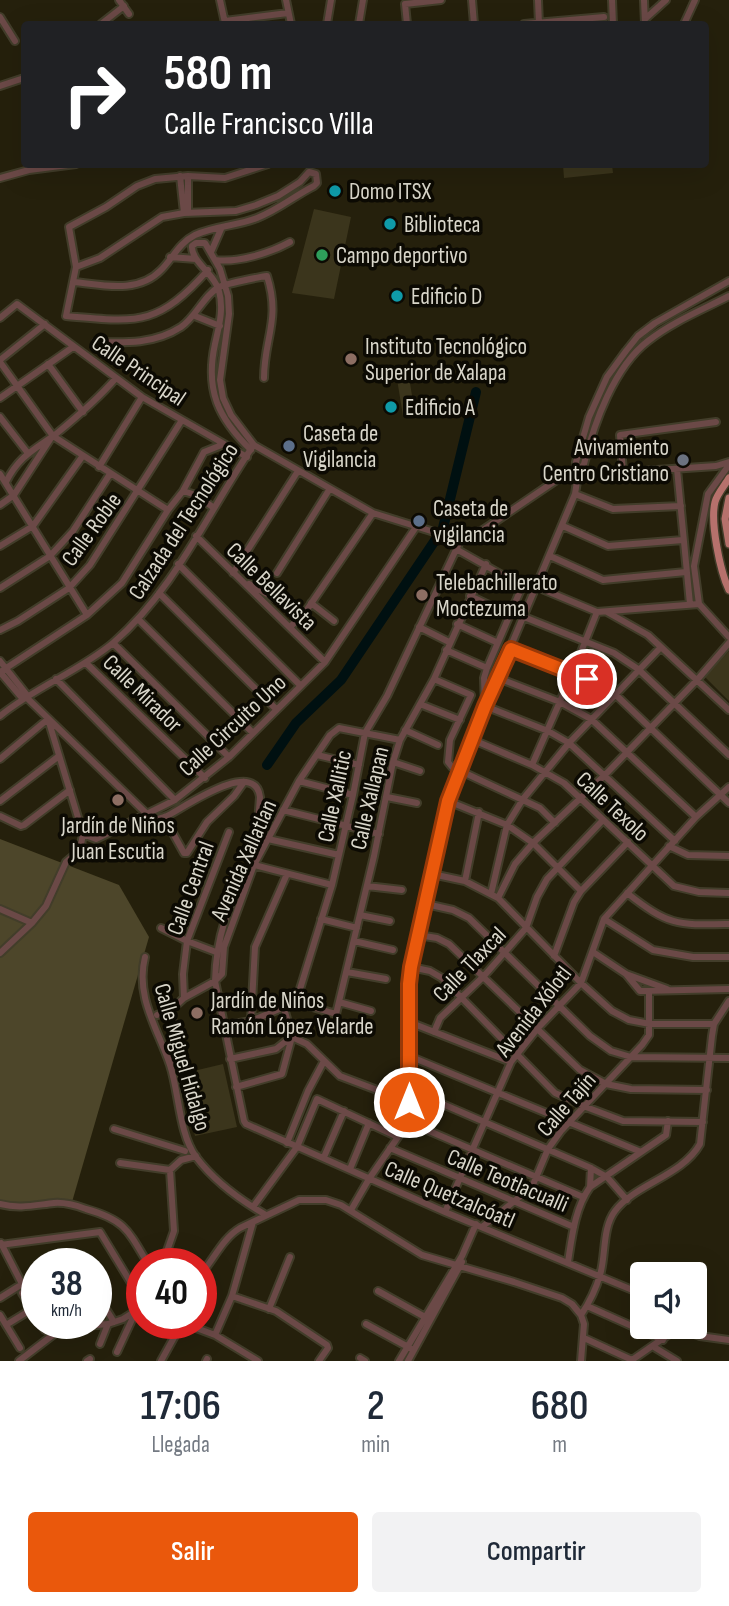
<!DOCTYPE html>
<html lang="es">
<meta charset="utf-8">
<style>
body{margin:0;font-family:"Sofia Sans Condensed",sans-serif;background:#f2f2f3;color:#1f2937;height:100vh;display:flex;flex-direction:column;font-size:26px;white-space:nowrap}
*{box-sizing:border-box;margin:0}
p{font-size:23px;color:#747a83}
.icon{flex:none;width:38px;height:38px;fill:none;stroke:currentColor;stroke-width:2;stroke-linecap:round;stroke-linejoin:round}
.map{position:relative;height:1361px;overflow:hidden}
.side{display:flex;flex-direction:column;background:#fff;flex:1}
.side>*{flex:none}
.hud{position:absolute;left:21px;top:21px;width:688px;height:147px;border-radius:7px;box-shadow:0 7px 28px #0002;background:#202124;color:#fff;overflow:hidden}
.controls{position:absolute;left:630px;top:1262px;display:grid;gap:14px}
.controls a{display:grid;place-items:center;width:77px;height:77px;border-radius:7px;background:#fff;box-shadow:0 7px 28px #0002;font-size:35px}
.speed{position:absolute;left:21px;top:1248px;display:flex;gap:14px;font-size:35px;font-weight:700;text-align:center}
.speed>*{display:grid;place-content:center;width:91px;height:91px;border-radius:50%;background:#fff;box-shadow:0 7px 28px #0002;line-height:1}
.speed small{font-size:18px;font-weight:400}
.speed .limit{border:10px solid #d22;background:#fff;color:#111}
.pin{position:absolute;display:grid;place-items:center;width:60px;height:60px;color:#fff;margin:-30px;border:4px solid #fff;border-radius:50%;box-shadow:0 2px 7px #0007}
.me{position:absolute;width:77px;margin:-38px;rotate:0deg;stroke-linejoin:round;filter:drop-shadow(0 0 5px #0008)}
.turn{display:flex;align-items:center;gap:24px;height:147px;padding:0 28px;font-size:32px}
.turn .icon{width:91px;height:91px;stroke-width:2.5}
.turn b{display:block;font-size:49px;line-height:60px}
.eta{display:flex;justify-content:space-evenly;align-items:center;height:119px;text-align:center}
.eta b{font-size:42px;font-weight:600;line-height:49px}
.button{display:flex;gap:14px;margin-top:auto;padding:14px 28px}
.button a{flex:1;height:80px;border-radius:7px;background:#ea580c;color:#fff;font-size:28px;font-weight:600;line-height:80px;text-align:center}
.button a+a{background:#f2f2f3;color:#1f2937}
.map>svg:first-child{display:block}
.green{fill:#3b351c}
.forest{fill:#4d462a}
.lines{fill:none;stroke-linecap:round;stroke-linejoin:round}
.river{stroke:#001011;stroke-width:10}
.minor-casing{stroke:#423d2a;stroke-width:10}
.major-casing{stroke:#423d2a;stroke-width:10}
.minor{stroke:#6b4947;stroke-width:6}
.major{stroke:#b6716c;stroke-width:7}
.route-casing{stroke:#983908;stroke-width:18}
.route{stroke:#ea580c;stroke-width:12}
.culture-dot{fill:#0f9aa8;stroke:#0c0a03;stroke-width:2.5}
.leisure-dot{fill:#2e9e5b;stroke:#0c0a03;stroke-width:2.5}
.education-dot{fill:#8d6e63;stroke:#0c0a03;stroke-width:2.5}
.service-dot{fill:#5c6f8a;stroke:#0c0a03;stroke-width:2.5}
.worship-dot{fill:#6b7280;stroke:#0c0a03;stroke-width:2.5}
.labels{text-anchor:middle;stroke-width:7;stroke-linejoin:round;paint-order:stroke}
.poi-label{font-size:23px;fill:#d9d6ca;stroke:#0c0a03;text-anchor:start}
.street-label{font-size:23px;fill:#d9d6ca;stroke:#0c0a03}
</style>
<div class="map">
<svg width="729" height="1361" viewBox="0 0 729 1361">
<rect width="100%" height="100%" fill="#25200c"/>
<!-- green -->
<path class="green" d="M563,165H612L613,173L564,178Z
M314,209L351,217L334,299L292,293Z
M409,377L415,414L403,416L397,379Z
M729,651V701L705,677Z
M223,1064L237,1127L195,1136L181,1074Z"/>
<!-- forest -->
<path class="forest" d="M0,839L119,885L149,937L72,1202L0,1205Z"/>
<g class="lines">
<!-- river -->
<path class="river" d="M443,528L476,392
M267,765L296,723L341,680L436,539"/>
<defs>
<path id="minor" d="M119,0L129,14
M220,0L225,23
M286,0L291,24
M472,0L474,24
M538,0L539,24
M612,0L613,24
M644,0L645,24
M0,17L15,41
M645,19L666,0
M225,21L288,13
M101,24L124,6
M327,24L331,0
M359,24L363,0
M407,24L405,4L441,0
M524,24L604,17
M684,24L695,0
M0,86L24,78
M180,176L184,213
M188,176V213
M0,178L29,170L76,164
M211,252L221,229
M170,257L196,259
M215,260C238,263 270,253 290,242
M208,270C157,327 138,322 66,316L76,267L69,227L106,207L137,186L155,179L188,176L225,178L268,164
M74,282C103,285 138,294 161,270C173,258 179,243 195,235C214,226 237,226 257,218C278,210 294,196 314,186L317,183L316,174L309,172L300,182L278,196L256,205L236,211L184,213L162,217L100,258L76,267
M195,316L220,326
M0,318L17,304L142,397L247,457
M96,342C126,343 155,344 181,327C196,317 204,295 219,287C225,284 259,277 267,276C281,320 264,338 264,378
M0,360L45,324
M0,362L53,436L168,510
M48,364L83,412
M0,398L73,347
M0,417L27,452
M251,450C218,418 205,390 215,344C219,326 224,309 219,291C215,274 191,262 192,246L196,243H205L220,269L228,296L229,314L220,380L223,398L231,415L254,445L373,513L447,536L462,537L483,530L558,479L568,476L716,466L729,462
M729,465L708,494L694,566L699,604L729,637
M99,467L142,397
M677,469L690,604
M623,472L620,435L716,422
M578,473L584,464C594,423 614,367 648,341C672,322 702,310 729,296
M0,474L87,615
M6,482C19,456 34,450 56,434C78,416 98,399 116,378
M183,491L196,495L214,508
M575,494L613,509L681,506
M0,505L14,495L51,438
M563,526L608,546L683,540
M196,536L325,662
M0,546L33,526L82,457
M456,549L520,585L521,589L487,668L484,678L485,706L548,731L569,743L675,841
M550,556L603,580L686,572
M178,564L300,685
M233,573L298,471
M277,573L329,490
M249,584L304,614
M537,587L597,612L699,604
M0,588L50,556L73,531L110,474
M159,593L276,709
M470,596L508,614
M311,603L334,621
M607,612L648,635L729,710
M524,617L614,653L638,669L729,755
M138,619L252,732
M457,624L496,642
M290,627L304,614L373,513
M419,627L449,642
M0,630L18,621L69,588L90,565L182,420
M113,643L229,757
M511,649L573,672L616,695L729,803
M446,650L487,668
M0,661L27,695
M86,663L205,778
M0,672L87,615L122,583L168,510L183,491L204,452L224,444
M0,672L22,698
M498,678L560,702L591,719L696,817
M56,679L175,800
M434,679L471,695L450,740L448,762L452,767L540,808L555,823
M25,696L148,815L151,821C157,819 162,818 167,816C183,808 255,757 260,797L255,862
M420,704L460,720
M0,716C35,687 78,672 113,643C174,591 208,512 253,446
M405,730L438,745
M471,739L532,765L564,783L674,886L699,892L729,893
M400,740L339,728L330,735L299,781L254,865L224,947L222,974L215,981L244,1121L246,1124L445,1212L642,1294
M317,755L359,765
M0,759L48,719L83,834L96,839L175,800L229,757L325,662L416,527
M393,762L420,771
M532,765L573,672L597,612
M299,781L353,795
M387,797L417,803
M0,801L59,756
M448,801L507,825L533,843L581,891
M283,810L379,834
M0,816L21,826L24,825L70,790
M164,817L184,853H187L207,822L234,796L244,782
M268,839L339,855
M669,846L688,855L729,856
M254,865L332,885
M432,874L465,881L498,898L581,983L612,1011L629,1020L650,1024H714
M465,881L479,812
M367,886L402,890
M627,893C669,926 677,925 729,924
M491,894L507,825L523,799L569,743L661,647
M498,898L515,864L533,843L605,775L697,680L729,643
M426,904L453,910L469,918L590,1036L611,1051L631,1057L729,1058
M0,909L32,923
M360,915L390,921
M321,919L357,928
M604,919L653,950L693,957H729
M161,928L187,941L216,952
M418,935L437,938L449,944L580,1070L606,1084L631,1089L707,1090
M354,941L393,950
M593,952L626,974L667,989
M0,953L32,923L46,906L66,862L80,850L83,834
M554,956L574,902L581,891L628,842
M145,957C135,997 158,1029 170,1065C179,1092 179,1134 196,1157C214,1181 240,1200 266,1215
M411,967L430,971L442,978L555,1093L586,1107L623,1121L703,1122
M347,972L386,979
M626,974L640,991L729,989
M184,998L183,974L187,941L229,832
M296,1002L336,1014L374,856L393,762L400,740L434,679L486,564
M339,1002L371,1011
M284,1008L292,1037
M157,1015L171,1010
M251,1021L255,947L287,874
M409,1022L511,1062
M222,1026L251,1021L296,1002L332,885L353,795L365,733L387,696L462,537
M434,1032L440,1018L484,976L526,928L537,897L547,879L603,820
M292,1037L307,1044L340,1076L409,1102
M409,1056L641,1152
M230,1059L276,1049L290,1038
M170,1064L176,1048L171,1010L184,998L215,981C216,942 227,903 250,871
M236,1087L282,1074L292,1037
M410,1090L591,1168L607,1177L627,1200
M406,1121L583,1197
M114,1129L185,1151
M287,1143L308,1091L324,1061
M390,1148L574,1227
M324,1157L344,1111
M120,1163L170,1170
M350,1169L369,1123
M590,1187L591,1168
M0,1204C19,1209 35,1205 54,1203C65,1202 75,1205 86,1209C125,1220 128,1230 148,1264
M253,1207L297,1147L317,1099L398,1137
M351,1210L369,1179L398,1137L406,1121L409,1102V984L411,967L439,835L459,769L575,494L578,475L576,462L589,417L607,377L626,351L638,336L655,323L729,281
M445,1212L511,1062L538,1028L581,983L604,919L696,817L729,787
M482,1227L532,1187L548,1149L561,1131L642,1045L649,1035V991
M1,1243L22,1284
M0,1245L100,1232L142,1301
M72,1253L79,1264
M568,1262C572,1236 575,1208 590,1187L666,1135L668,1121
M166,1264V1254L174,1231L170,1170L181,1160L196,1156
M201,1274C214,1259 223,1238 240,1228L299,1200H326L341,1205L422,1255L514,1282L562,1298L572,1304L581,1315L584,1324L581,1361
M378,1291L425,1317
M22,1293L37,1317
M96,1293L114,1322
M232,1296L276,1311L327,1345L328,1348L319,1361
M0,1298L27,1281
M587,1306L663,1340
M269,1309L290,1257
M0,1315L20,1348
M581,1315C589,1303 596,1289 600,1275C606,1256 602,1228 615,1211C635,1184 682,1176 700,1144L712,1036L714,1024L729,1001
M40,1323L45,1330
M183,1323L215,1335L258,1361
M366,1324L410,1348
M6,1325L37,1306
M680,1329L700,1336L729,1340
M215,1335L232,1296L253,1222
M584,1338L632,1360L681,1326
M100,1344L108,1324
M654,1347L677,1361
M117,1352L136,1311
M360,1358L365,1361
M19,1361L62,1328L108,1324L123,1319L142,1307
M87,1361L90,1359
M161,1361L182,1323
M206,1361L207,1359
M399,1361L462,1256L476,1224
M408,1361L462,1262"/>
<path id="major" d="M729,478C725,485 717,494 715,502C710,522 720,571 729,590
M729,498L725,519L729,544"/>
</defs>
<!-- minor casing -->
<use href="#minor" class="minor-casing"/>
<!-- major casing -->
<use href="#major" class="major-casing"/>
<!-- minor -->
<use href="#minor" class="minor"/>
<!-- major -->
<use href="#major" class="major"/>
</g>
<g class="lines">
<defs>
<path id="route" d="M409,1102V984L411,967L448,801L485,706L511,649L587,679"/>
</defs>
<!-- route casing -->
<use href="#route" class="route-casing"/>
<!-- route -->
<use href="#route" class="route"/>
</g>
<!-- markers -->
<g class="culture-dot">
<circle cx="335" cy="191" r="7"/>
<circle cx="390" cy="224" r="7"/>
<circle cx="397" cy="296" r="7"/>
<circle cx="391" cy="407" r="7"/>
</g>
<circle class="leisure-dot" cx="322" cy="255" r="7"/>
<g class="education-dot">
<circle cx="351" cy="359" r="7"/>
<circle cx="422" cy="595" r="7"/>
<circle cx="118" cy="800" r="7"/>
<circle cx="197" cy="1013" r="7"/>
</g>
<g class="service-dot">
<circle cx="289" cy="446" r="7"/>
<circle cx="419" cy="521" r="7"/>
</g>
<circle class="worship-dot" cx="683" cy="460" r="7"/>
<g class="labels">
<!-- poi labels -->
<g class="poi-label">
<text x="349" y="199">Domo ITSX</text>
<text x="404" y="232">Biblioteca</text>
<text x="336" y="263">Campo deportivo</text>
<text x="411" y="304">Edificio D</text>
<text x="365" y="354">Instituto Tecnológico<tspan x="365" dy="26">Superior de Xalapa</tspan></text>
<text x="405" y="415">Edificio A</text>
<text x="303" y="441">Caseta de<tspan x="303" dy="26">Vigilancia</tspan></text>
<text x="669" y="455" text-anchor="end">Avivamiento<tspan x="669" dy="26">Centro Cristiano</tspan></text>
<text x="433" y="516">Caseta de<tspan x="433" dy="26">vigilancia</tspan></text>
<text x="436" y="590">Telebachillerato<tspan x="436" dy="26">Moctezuma</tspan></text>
<text x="118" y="833" text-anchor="middle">Jardín de Niños<tspan x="118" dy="26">Juan Escutia</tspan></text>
<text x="211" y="1008">Jardín de Niños<tspan x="211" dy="26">Ramón López Velarde</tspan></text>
</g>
<!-- street labels -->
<g class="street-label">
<text transform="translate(139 370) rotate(34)" y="8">Calle Principal</text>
<text transform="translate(183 521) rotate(-57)" y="8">Calzada del Tecnológico</text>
<text transform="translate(91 529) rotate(-54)" y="8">Calle Roble</text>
<text transform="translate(272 586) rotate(44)" y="8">Calle Bellavista</text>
<text transform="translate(143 693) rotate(44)" y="8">Calle Mirador</text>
<text transform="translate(232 725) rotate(-43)" y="8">Calle Circuito Uno</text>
<text transform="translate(334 796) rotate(-78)" y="8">Calle Xallitic</text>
<text transform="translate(369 798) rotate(-77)" y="8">Calle Xallapan</text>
<text transform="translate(613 806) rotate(43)" y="8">Calle Texolo</text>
<text transform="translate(243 860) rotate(-66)" y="8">Avenida Xallatlan</text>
<text transform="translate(190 888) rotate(-70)" y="8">Calle Central</text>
<text transform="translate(469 964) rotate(-46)" y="8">Calle Tlaxcal</text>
<text transform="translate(533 1011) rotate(-52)" y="8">Avenida Xólotl</text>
<text transform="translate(183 1057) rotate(74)" y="8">Calle Miguel Hidalgo</text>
<text transform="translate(566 1104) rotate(-49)" y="8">Calle Tajín</text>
<text transform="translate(508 1180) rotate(23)" y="8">Calle Teotlacualli</text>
<text transform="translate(450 1194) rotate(23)" y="8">Calle Quetzalcóatl</text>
</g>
</g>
</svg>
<div class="controls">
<a><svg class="icon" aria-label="sound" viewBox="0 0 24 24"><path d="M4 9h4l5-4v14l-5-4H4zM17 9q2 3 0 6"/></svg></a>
</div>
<div class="speed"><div>38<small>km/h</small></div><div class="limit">40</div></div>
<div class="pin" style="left:587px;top:679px;background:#d93025"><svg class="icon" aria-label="arrive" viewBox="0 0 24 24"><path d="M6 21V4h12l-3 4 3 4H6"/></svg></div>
<svg class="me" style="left:409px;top:1102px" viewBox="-20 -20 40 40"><circle r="17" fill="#ea580c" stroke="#fff" stroke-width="3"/><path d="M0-11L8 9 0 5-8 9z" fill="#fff"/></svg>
<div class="hud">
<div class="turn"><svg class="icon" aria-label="right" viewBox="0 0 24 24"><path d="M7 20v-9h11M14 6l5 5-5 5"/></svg><div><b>580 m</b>Calle Francisco Villa</div></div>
</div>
</div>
<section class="side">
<div class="eta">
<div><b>17:06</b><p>Llegada</p></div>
<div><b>2</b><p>min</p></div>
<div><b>680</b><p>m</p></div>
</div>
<div class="button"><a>Salir</a><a>Compartir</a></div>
</section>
